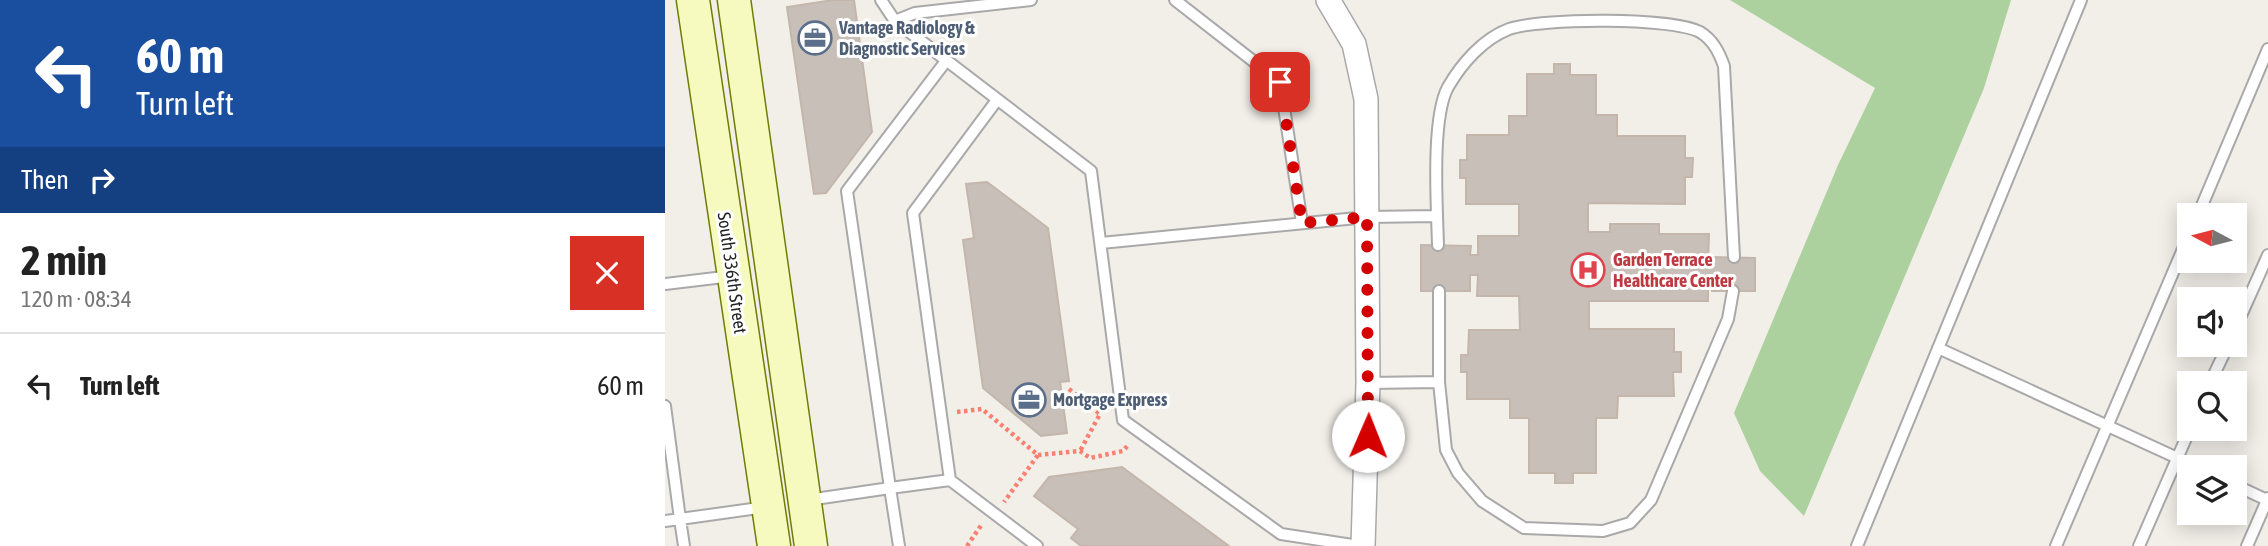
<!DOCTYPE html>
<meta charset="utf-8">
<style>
body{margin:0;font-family:"Asap Condensed",sans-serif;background:#f2f2f2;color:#222;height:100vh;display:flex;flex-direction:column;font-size:26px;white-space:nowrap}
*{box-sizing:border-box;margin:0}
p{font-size:23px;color:#767676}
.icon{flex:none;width:38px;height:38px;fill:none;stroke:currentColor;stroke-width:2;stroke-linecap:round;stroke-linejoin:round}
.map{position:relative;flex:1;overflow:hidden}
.panel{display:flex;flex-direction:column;background:#fff;width:665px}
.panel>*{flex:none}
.banner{background:#1a4fa0;color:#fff;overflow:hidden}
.needle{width:46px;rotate:277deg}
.controls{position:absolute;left:1512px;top:203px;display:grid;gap:14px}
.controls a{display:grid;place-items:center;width:70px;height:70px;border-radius:0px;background:#fff;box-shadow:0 4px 18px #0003;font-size:35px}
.pin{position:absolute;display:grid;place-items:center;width:60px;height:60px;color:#fff;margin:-30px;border-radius:14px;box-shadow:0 4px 10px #0006}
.me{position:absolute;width:77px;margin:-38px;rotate:1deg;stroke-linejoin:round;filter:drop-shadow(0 0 5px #0008)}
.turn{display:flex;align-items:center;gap:24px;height:147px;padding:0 21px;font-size:32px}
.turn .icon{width:91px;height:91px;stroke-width:2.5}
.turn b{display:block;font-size:49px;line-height:60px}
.then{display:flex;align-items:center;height:66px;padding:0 21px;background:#0003;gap:14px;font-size:26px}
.round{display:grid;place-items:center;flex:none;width:74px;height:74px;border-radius:0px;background:#f2f2f2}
.headline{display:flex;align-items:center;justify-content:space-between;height:119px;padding:0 21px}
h1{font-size:42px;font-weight:700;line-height:52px}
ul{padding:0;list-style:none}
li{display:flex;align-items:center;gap:21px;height:105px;padding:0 21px;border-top:2px solid #e0e0e0}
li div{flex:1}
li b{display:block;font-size:26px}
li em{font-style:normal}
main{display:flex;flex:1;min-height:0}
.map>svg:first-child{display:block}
.forest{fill:#add19e}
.building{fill:#c7bfb8;stroke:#c4b6ab;stroke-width:2}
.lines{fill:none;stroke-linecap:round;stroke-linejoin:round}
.service-casing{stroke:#a9a9a9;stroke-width:14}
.minor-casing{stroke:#a9a9a9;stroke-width:26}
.secondary-casing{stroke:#707d05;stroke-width:35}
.path{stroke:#fa8072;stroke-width:4.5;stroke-dasharray:3.5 3.5;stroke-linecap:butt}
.service{stroke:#fff;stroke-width:10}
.minor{stroke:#fff;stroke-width:23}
.secondary{stroke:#f7fabf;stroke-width:32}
.route{stroke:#d40000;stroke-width:12;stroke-dasharray:0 21.6}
.labels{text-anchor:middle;stroke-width:6;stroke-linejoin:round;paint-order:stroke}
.service-label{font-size:18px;font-weight:bold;fill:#4e5e75;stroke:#fff;text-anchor:start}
.health-label{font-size:18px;font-weight:bold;fill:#be3a42;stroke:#fff;text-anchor:start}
.street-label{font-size:18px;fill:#222;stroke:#fff}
</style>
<main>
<section class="panel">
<div class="banner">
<div class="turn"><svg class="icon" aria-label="left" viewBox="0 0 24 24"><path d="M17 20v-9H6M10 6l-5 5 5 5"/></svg><div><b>60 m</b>Turn left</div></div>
<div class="then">Then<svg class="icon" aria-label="right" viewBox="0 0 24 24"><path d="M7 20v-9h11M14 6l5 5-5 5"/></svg></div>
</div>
<div class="headline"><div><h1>2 min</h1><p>120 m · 08:34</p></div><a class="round" style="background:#d93025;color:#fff"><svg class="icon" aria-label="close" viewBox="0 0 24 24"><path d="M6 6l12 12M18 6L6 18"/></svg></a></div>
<ul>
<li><svg class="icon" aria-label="left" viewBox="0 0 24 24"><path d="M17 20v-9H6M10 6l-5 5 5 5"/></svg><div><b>Turn left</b></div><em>60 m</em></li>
</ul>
</section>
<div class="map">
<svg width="1603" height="546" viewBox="0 0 1603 546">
<rect width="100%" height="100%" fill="#f2efe9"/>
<!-- forest -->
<path class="forest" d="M1065,0H1346L1319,88L1139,516L1095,471L1069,413L1173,165L1210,88Z"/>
<!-- building -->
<path class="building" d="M168,0H189L207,132L161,193L149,194L122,7Z
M889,64H905V75H931V115H952V136H1020V158H1028L1027,177H1020V204L923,203V232H945V224H994V234H1044L1043,265H1047V257L1090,258V291H1047V281H1043V301H924V329H1009V352H1016V372H1008L1009,396H953L952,418H931V473H908V483H890V473H864V418H845V399H802V372H796V355H803L804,330H855L854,296H812L813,275H805V291H756V245L806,246L805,255H813V236H854V204H801V178H795V160H802V135H844V116H862V74H889Z
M322,182L383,228L404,381L395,382L402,433L376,436L318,388L298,240L309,238L301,184Z
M457,467L564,546H416L406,538L413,529L369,496L384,477Z"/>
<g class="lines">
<defs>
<path id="service" d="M216,0L230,21L426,171L458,420L616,534L694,546
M510,0L615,82L637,223
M230,21L250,13L366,0
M1533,215L1603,49
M436,243L702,217L772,216
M773,245C772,207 766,118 783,87C797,63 818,39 844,29C876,18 1006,17 1035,32C1048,40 1054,52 1059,66L1069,257
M0,284L67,276
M774,291V382L781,450L793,473L817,501L859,528L938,531L965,523L986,500L1063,319L1068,291
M1570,329L1603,255
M1273,348L1532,467
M703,383L774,382
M1545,383L1563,345
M0,406L15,519L0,521
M285,480L372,546
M1570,485L1602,500
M143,500L225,488L182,191L281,61
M19,546L15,519L101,507
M234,546L225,488L285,480L248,213L332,100
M1192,546L1416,0
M1391,546L1524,235
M1474,546L1525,429
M1582,546L1603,498"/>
<path id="minor" d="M663,0L689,44L701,99L703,383L698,546"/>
<path id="secondary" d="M28,0L109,546
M69,0L146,546"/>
</defs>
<!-- service casing -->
<use href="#service" class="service-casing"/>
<!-- minor casing -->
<use href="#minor" class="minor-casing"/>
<!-- secondary casing -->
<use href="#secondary" class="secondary-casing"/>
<!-- path -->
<path class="path" d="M404,389L435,414L415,451
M292,412L317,409L373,455L339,502
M373,455L415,451L425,458L458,451L464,444
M302,546L317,524"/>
<!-- service -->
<use href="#service" class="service"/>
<!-- minor -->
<use href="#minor" class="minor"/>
<!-- secondary -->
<use href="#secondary" class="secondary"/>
</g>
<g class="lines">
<!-- route -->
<path class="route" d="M615,82L637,223L702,217L703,436"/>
</g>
<!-- icons -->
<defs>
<symbol id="office-ring" viewBox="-11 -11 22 22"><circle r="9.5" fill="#fff" stroke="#5c6f8a" stroke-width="1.5"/><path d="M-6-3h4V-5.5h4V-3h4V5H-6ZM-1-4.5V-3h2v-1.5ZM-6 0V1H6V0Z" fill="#5c6f8a"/></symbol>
<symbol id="hospital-ring" viewBox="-11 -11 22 22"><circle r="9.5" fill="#fff" stroke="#e0444e" stroke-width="1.5"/><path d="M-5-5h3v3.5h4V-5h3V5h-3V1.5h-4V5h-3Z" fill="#e0444e"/></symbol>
</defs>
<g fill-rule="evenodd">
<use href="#office-ring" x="131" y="19" width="38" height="38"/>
<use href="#hospital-ring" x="904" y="251" width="38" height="38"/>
<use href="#office-ring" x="345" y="381" width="38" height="38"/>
</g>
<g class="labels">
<!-- service labels -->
<g class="service-label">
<text x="174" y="34">Vantage Radiology &amp;<tspan x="174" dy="21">Diagnostic Services</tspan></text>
<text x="388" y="406">Mortgage Express</text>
</g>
<!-- health labels -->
<g class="health-label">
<text x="948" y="266">Garden Terrace<tspan x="948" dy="21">Healthcare Center</tspan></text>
</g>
<!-- street labels -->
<g class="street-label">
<text transform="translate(67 273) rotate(82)" y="6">South 336th Street</text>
</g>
</g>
</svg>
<div class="controls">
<a><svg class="needle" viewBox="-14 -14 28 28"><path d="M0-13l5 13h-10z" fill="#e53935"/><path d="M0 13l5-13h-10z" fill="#767676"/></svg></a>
<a><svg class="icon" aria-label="sound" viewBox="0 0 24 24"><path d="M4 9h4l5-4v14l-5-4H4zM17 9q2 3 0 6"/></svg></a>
<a><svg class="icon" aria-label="search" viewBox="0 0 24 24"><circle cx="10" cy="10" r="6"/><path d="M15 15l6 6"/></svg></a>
<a><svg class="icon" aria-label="layers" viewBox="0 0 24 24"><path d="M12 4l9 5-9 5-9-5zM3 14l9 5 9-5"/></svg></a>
</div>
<div class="pin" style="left:615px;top:82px;background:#d93025"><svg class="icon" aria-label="arrive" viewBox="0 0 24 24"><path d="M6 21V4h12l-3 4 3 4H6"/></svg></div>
<svg class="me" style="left:703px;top:436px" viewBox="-20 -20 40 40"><circle r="19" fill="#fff"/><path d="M0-13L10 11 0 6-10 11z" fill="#d40000"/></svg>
</div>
</main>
